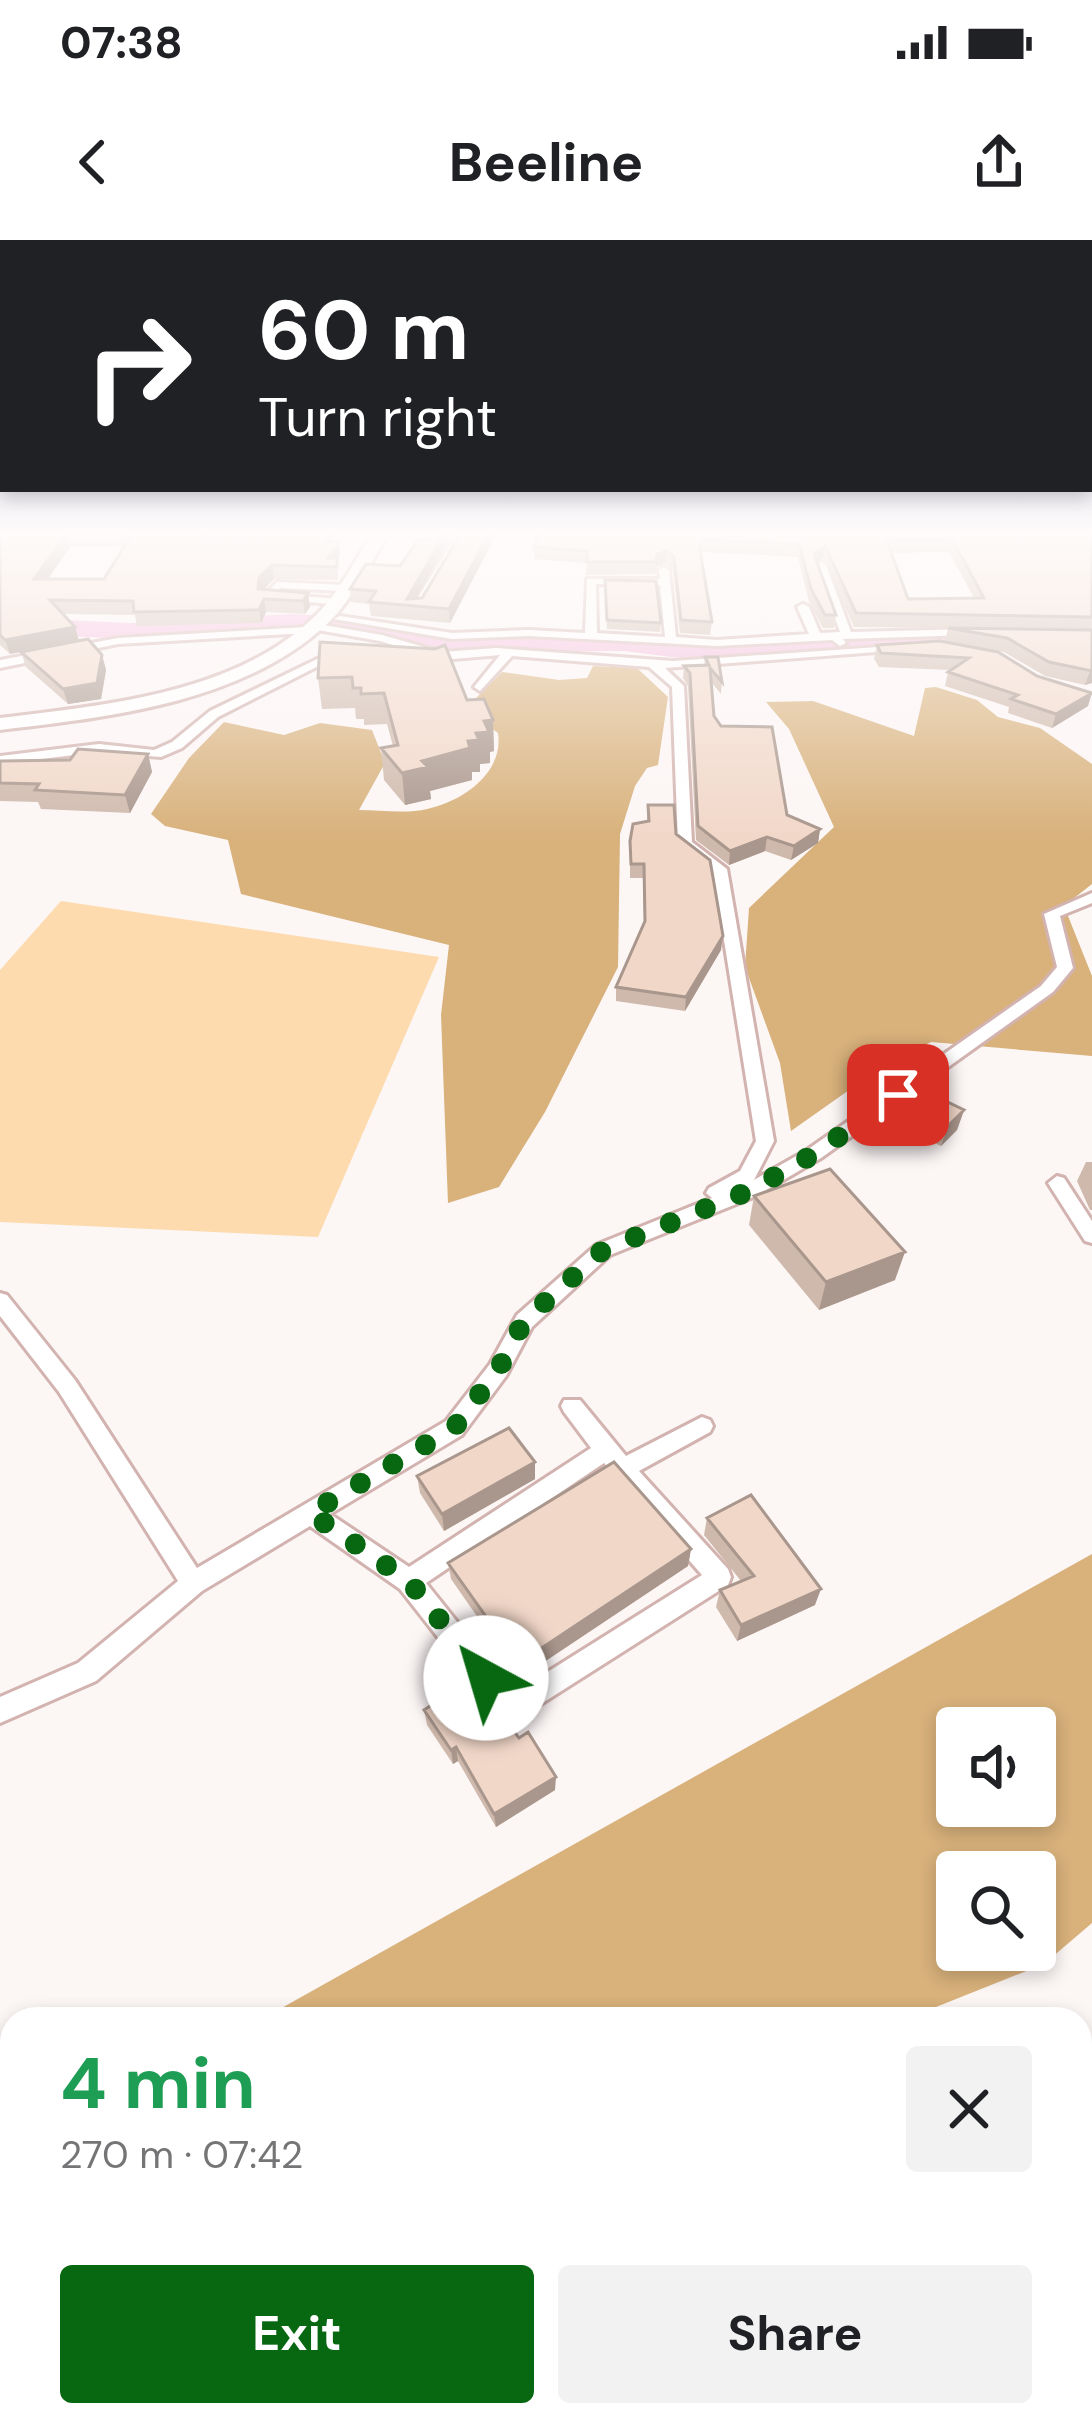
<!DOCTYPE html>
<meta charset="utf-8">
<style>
body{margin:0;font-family:"DM Sans",sans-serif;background:#f2f2f2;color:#202124;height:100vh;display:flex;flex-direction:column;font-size:45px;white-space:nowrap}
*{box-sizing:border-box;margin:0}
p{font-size:39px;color:#757577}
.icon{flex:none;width:66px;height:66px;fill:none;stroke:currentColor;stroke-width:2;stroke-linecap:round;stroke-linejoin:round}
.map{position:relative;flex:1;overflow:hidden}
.panel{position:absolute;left:0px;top:1767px;width:1092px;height:420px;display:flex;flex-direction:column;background:#fff;border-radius:36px 36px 0 0;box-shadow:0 6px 18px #0003}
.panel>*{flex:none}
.banner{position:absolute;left:0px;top:0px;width:1092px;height:252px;box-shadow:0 6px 18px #0003;background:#202124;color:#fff;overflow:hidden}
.buttons{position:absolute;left:936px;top:1467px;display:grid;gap:24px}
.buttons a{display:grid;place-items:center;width:120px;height:120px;border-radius:12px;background:#fff;box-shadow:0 6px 18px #0003;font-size:60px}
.pin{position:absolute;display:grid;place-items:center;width:102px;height:102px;color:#fff;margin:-51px;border-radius:24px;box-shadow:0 6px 18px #0006}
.me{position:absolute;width:132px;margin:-66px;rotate:321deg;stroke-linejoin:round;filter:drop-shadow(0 0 9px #0008)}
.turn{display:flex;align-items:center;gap:42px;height:252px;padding:0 60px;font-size:54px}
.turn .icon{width:156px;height:156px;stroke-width:2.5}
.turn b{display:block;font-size:84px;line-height:102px}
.round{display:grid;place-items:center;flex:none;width:126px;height:126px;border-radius:12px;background:#f2f2f2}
.headline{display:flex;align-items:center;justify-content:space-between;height:204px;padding:0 60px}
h1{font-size:72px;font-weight:700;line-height:90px;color:#1e9e55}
.primary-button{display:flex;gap:24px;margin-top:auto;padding:24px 60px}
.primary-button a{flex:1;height:138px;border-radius:12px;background:#086811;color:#fff;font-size:48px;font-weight:700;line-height:138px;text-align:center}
.primary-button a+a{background:#f2f2f2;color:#202124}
.status{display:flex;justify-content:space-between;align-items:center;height:84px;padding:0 60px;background:#fff;direction:ltr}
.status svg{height:33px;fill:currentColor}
header{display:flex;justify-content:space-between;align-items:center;height:156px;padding:0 60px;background:#fff;font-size:54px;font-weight:700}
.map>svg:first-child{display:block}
.green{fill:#fddbaf}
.forest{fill:#d8b17b;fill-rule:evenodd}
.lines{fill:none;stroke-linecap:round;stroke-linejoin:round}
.river{fill:#f4b7db;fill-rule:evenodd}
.street-casing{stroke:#d2b3af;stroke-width:6}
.secondary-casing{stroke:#d2b3af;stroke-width:6}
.street{fill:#fff;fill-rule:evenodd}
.secondary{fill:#fff;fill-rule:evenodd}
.wall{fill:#cfb9ac;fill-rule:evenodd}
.shaded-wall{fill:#a9968c}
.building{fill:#f1d7c8;stroke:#a9968c;stroke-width:3;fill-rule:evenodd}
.route{stroke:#086811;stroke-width:21;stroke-dasharray:0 37.8}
</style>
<div class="status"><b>07:38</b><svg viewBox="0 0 49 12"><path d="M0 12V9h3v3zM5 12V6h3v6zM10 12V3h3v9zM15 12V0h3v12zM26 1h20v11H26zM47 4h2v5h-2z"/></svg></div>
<header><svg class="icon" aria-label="back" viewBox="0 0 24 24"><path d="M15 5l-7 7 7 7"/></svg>Beeline<svg class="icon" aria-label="share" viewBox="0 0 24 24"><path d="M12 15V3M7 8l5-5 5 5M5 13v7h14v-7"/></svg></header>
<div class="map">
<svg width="1092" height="2187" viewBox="0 0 1092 2187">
<rect width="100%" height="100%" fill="#fcf6f5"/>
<!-- green -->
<path class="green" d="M61,661L439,717L318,997L0,982V730Z"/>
<!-- forest -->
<path class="forest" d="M593,426L637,428L668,457L658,525L647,528L635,546L620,594L618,727L545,872L499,947L448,963L441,775L449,705L241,654L228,600L165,586L151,574L189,518L224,482L284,495L320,483L372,490L385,523L359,570C380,570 407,574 427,569C464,561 504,532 498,493L478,479L475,459L502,432L559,440L587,438Z
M936,447L977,460L998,477L1040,488L1092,524V644L1064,666L1092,736V816L931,802L876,831L791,891L780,823L745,727L749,668L834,587L789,489L766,462L813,461L914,496L925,448Z
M1092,1314V1683L1044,1724L906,1779H262ZM957,1488H1035V1566H957ZM1035,1632V1710H957V1632Z
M0,1822L12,1828V2115L0,2114Z"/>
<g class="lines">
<!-- river -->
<path class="river" d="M292,374L369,378L451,396L625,395L694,404L875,391L1092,395V411L875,407L694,420L625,411L451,412L369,394L292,390L130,399L0,393V377L130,383Z"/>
<defs>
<path id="street" d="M458,293H468L419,369H411Z
M821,322L826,325L851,392L974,389L980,392L974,395L843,399L846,403L840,406L832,400L717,406L529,396L452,399L334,379L340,376L452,393L529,390L585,393L587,339H660L659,330L664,327L669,330L676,397L717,400L809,394L797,367L803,364L809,367L820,393L840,392L816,325ZM596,344L660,345L665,397L597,393Z
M277,342L344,345L349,348L344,351L280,348L276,354L338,359L339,361L334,364L264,359V355Z
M312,383L382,395L442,412L496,408L673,421L907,405V409L903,410L665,428L684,446L692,602L727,629L774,901L754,940L745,945L807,910L1041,746L1057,727L1044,674L1092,653V663L1060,676L1073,728L1053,752L821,918L756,956L610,1015L532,1087L506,1136L462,1195L330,1274L409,1327L591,1208L564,1172L561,1166L564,1160H580L626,1216L702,1177L710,1180L713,1186L710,1192L639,1231L728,1329L731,1337L728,1345L511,1483L502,1479L400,1349L310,1286L202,1351L96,1441L0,1483V1457L78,1423L178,1341L59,1152L0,1076V1053L7,1055L75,1140L197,1328L446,1181L490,1124L517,1075L596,1005L712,958L706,953L709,948L740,931L756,901L713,631L678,604L672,447L649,427L512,416L480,451L474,447L500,415L441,420L380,401L312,389L307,393L118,404L0,428V420L118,398L307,387ZM604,1223L702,1335L514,1453L426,1343Z
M342,407L348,410L346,412L218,477L182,508L161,517L99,512L0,524V516L99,504L154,510L172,502L210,471Z
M1057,936L1064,938L1092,981V1003L1085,1001L1048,943Z
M1092,2046V2084L1080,2089V2051Z
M878,2175H931L926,2187H873Z"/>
<path id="secondary" d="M373,293H389C370,323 353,359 327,384C242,463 110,477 0,490V478C106,465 243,453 321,370C342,347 356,319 373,293Z"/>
</defs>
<!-- street casing -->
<use href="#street" class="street-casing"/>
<!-- secondary casing -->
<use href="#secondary" class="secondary-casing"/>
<!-- street -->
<use href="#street" class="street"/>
<!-- secondary -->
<use href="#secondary" class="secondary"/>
</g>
<!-- wall -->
<path class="wall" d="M0,293H217L214,297L331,302L340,315L337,320L338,340L274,339L264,349L308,353L310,367L305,374L266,372L261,383L137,386L135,375L63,374L75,387L79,401L10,414L0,405ZM70,307H124L104,339H48Z
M433,293H453L416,358H422L461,293H497L450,383L371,376L369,364L351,362L350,349L400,326L429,300Z
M532,293H1092V443L1085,445L1045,436L1004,412L945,401L948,388L854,387L823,318L817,323L836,375L834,388H823L809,362L798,317L703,312L701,314L712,382L710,395L680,393L673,330L666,323L657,326L655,334L586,335L587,323L534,319V307L537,301H533ZM949,312L974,358L908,359L891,313Z
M605,340L661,383L660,392L607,389Z
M940,401L1088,466L1052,488L1008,473L1009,467L945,446L948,432L950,430L879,427L874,419L877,405Z
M320,402L467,460L493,480L494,511L490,512V523L480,524V532H472V540L430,551L431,559L405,565L384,540L381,508L393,506L387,484L364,485V479H356L355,468L322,469L318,438Z
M21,412L102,415L106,430L101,459L68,464L26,427Z
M705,417L722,442L721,454L712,443L714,476L787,575L820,589L818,603L791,620L765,611L729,625L696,600L688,446L683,438L684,426H704Z
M148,514L152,532L130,573L41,569L38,562L0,561V521L70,520Z
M648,565L676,594L721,710L685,771L616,761V747L644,684L643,638H630V601L647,581Z
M907,866L964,870L957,890L941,906L901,886Z
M1086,922H1092V970H1090L1077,941Z
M754,956L895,1040L819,1070L749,985Z
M417,1236L535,1239L444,1291L420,1253Z
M707,1278L815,1365L737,1401L716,1367L720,1350L741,1341L704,1295Z
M691,1309L688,1326L520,1438L451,1339L448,1323Z
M424,1470L519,1498L555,1550L496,1587L458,1521L453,1524L427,1485Z
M1092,1905V1925L1083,1910Z
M1092,2109V2187H1074L1069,2175H1080V2114Z"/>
<!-- shaded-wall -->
<path class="shaded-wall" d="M327,293H335L325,314L324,301Z
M445,293H453L412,366L407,359Z
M489,293H497L450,383L449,369Z
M67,294L70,307L38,352L34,339Z
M339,302L340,315L337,320L338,340L337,320L328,318Z
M825,306L823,318L812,327L814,314Z
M667,311L666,323L657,326L655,334L657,314Z
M272,325L274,339L261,352L258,349L259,338Z
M308,353L310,367L305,374L303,361Z
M264,359L266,372L261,383L259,370Z
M75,387L79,401L10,414L5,400Z
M102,415L106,430L101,459L68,464L63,449Z
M1090,431H1092V443L1085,445Z
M1092,453L1088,466L1052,488L1056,474Z
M493,480L494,511L490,512V523L480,524V532H472V540L430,551L431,559L405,565L402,533L476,493L484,481Z
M148,514L152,532L130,573L125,555Z
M820,589L818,603L791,620L794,606Z
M767,597L765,611L729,625L730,611Z
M723,696L721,710L685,771L686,757Z
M964,870L957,890L941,906L948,886Z
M905,1012L895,1040L819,1070L826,1042Z
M535,1222V1239L444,1291L442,1274Z
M691,1309L688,1326L520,1438L519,1423Z
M821,1349L815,1365L737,1401L741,1385Z
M456,1507L458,1521L453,1524L451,1510Z
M556,1537L555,1550L496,1587L494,1574Z"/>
<!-- building -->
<path class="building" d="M0,293H205L202,297L260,298L262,293H327L324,301L339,302L328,318H337V327L272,325L259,338L258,349L308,353L303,361L264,359L259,370L134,372L133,361L50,360L75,387L5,400L0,395ZM67,294H132L104,339H34Z
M433,293H445L407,359L422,358L461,293H489L449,369L369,362L376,351L350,349L366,324L400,326L418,300H429Z
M541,293H1092V377L856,373L825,306L814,314L836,375H825L811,349L799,304L704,300L699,304L712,382L681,380L674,317L667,311L657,314L656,322H587V311L534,307ZM952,299L984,358L908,359L887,301Z
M605,340L656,341L661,383L607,380Z
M948,388L1092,390V431L1049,422L1007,398Z
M88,399L102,415L97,443L63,449L21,412Z
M940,401L998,412L1037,436L1092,453L1056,474L1011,459L1018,455L948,432L969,418L881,413L877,405Z
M320,402L435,409L445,405L467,460L484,459L493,480L484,481L489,492L476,493L479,500L468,501L470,508L422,521L428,527L402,533L381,508L398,505L384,453L361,454V448H353L352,437L318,438Z
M705,417H718L722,442L710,428L714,476L721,486L772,487L787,575L820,589L794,606L767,597L730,611L698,586L690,433L684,426L709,425Z
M78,509L148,514L125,555L35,550L39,544L0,543V521L70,520Z
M648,565H674L676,594L710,620L723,696L686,757L616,747L645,681L644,624H631L630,601L633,584L649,581Z
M923,850L964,870L948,886L907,866Z
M830,929L905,1012L826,1042L754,956Z
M509,1188L535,1222L442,1274L417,1236Z
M614,1222L691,1309L519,1423L448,1323Z
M751,1255L821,1349L741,1385L720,1350L754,1336L707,1278Z
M474,1438L519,1498L528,1492L556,1537L494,1574L456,1507L451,1510L424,1470Z
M1092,1938V2029L1080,2035V1944Z
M1092,2118V2181L1080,2151V2122Z"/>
<!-- sky -->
<linearGradient id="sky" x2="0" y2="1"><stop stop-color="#adb5e3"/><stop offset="0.49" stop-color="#fefbfa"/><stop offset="1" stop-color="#fefbfa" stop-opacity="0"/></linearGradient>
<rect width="1092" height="599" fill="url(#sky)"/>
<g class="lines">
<!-- route -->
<path class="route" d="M486,1438L409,1341L310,1273L454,1188L498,1130L524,1081L603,1010L749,951L814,914L898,855"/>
</g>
</svg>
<div class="buttons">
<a><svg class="icon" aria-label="sound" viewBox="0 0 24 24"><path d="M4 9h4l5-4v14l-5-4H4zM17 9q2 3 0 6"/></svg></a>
<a><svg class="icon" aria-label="search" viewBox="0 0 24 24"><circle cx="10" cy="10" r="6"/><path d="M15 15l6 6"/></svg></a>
</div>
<div class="pin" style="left:898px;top:855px;background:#d93025"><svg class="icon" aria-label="arrive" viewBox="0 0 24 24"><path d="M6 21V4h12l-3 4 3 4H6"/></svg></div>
<svg class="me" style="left:486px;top:1438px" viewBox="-20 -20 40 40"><circle r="19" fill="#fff"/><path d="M0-13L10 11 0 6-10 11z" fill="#086811"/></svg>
<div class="banner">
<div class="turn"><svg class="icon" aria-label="right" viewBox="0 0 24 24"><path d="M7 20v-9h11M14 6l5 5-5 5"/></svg><div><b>60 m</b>Turn right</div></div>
</div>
<section class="panel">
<div class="headline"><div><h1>4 min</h1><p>270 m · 07:42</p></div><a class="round"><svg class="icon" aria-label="close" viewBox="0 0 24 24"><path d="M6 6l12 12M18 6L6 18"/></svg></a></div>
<div class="primary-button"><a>Exit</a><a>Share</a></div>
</section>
</div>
